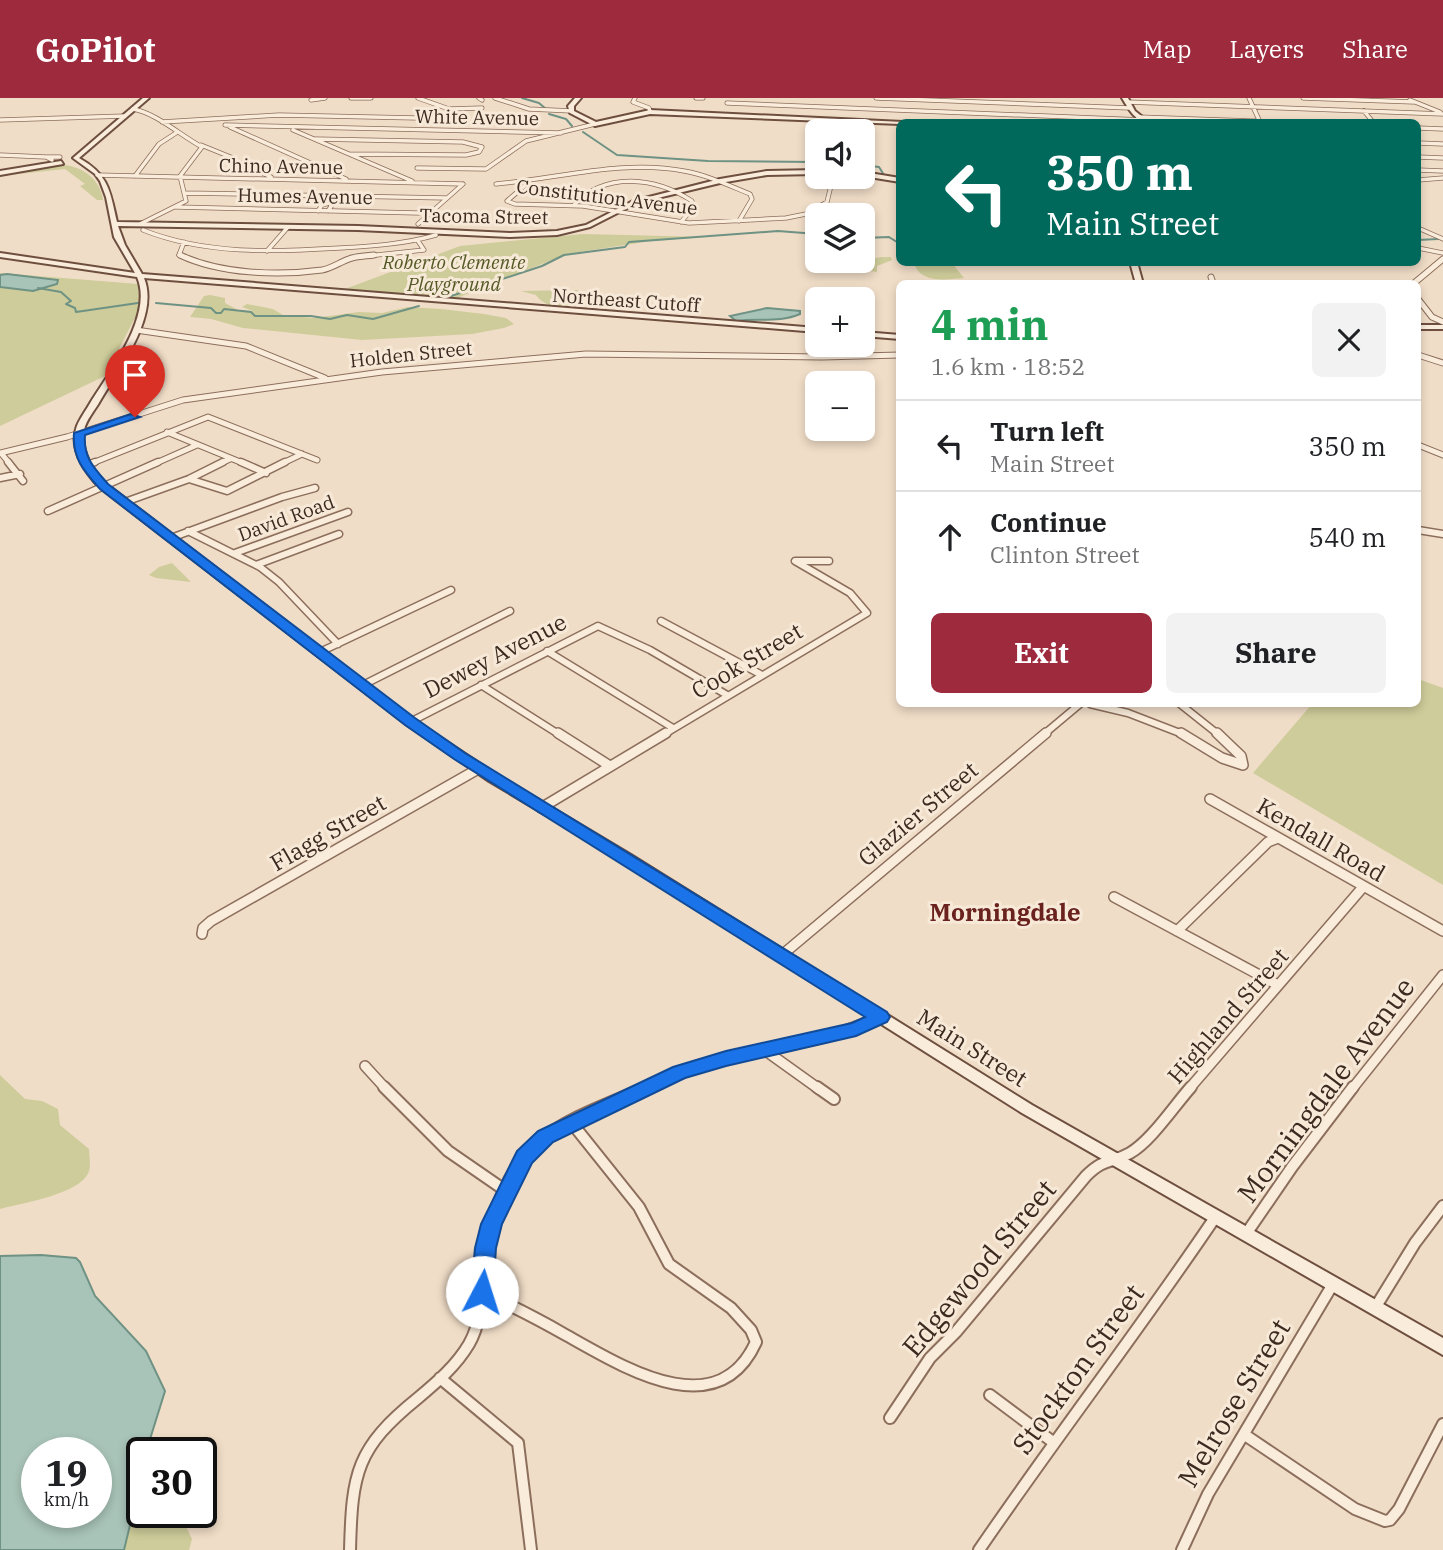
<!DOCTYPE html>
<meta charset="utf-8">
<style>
body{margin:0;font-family:"IBM Plex Serif",serif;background:#f2f2f2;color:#202124;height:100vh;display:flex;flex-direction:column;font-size:26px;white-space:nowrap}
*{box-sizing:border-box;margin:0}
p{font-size:23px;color:#757577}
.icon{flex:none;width:38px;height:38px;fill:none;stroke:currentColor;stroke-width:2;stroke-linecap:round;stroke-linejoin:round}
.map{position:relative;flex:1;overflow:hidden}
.sheet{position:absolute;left:896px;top:182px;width:525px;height:427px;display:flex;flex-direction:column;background:#fff;border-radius:10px;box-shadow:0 4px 10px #0003}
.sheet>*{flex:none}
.hud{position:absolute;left:896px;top:21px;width:525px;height:147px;border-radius:10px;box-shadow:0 4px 10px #0003;background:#00695c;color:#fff;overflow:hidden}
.buttons{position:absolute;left:805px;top:21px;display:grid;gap:14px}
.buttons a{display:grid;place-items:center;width:70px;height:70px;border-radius:10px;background:#fff;box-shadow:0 4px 10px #0003;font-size:35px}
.speed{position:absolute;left:21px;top:1339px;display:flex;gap:14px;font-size:35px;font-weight:700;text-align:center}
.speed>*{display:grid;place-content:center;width:91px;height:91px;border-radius:50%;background:#fff;box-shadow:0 4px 10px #0003;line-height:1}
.speed small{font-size:18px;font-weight:400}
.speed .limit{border:4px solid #111;border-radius:10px;background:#fff;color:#111}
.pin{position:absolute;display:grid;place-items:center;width:60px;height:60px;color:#fff;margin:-72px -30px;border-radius:50% 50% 50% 0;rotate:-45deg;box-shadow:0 0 7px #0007}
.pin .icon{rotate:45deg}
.me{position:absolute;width:77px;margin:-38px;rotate:5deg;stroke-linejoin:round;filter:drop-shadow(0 0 5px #0008)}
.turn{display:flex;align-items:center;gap:24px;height:147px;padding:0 35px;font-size:32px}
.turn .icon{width:91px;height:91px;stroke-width:2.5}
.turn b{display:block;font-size:49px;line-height:60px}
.round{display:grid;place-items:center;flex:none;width:74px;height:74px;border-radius:10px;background:#f2f2f2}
.head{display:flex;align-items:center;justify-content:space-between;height:119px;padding:0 35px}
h1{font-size:42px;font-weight:700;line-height:52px;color:#1e9e55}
.primary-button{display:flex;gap:14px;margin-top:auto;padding:14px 35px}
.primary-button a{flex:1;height:80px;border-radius:10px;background:#9d2a3d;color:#fff;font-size:28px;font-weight:700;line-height:80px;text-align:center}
.primary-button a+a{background:#f2f2f2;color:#202124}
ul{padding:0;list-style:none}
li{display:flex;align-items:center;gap:21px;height:91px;padding:0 35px;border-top:2px solid #e0e0e0}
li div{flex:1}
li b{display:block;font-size:26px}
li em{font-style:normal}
header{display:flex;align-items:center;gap:42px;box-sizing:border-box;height:98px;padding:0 35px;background:#9d2a3d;color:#fff}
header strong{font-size:33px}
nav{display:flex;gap:38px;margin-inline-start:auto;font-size:24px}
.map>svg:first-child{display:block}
.green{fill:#cecc9a}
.water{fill:#a8c3b7;stroke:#6e9284;stroke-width:2;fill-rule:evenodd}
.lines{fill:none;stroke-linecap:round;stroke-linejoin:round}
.stream{stroke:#6e9284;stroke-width:2}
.street-far4-casing{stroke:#8c6e5c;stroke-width:5}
.street-far3-casing{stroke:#8c6e5c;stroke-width:7}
.street-far2-casing{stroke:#8c6e5c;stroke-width:9}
.street-far1-casing{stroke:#8c6e5c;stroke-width:12}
.street-casing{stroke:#8c6e5c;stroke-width:14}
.secondary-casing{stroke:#6e4f3f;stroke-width:4}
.street-far4{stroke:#faecdb;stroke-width:3.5}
.street-far3{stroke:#faecdb;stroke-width:5}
.street-far2{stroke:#faecdb;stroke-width:6}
.street-far1{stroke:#faecdb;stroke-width:9}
.street{stroke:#faecdb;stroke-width:10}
.secondary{fill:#faecdb;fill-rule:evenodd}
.route{fill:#1a73e8;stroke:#114b97;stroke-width:2}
.labels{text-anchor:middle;stroke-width:6;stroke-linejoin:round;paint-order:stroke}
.far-street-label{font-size:19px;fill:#3c2920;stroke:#f7e9d7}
.far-park-label{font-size:19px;font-style:italic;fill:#545926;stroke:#f7e9d7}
.street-label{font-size:23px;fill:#3c2920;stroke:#f7e9d7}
.neighbourhood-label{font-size:24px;font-weight:bold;fill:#6a221e;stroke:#f7e9d7}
.near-street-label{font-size:28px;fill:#3c2920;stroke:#f7e9d7}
</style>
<header>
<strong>GoPilot</strong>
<nav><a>Map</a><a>Layers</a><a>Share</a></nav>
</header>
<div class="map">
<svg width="1443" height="1452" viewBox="0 0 1443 1452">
<rect width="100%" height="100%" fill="#f0ddc7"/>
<!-- green -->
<path class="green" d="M60,67C81,67 100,80 103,102H97L80,88L85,86L65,71L0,78Z
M583,136L707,139L651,143L567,156L457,200L345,191L460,148Z
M882,159H891L892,162L877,168V174L863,172V168L849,170L843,167H833C843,159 868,162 882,159Z
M952,165L964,180C948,181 923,186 915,168Z
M0,175L138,186L142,202L139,212L105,278L0,328Z
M576,192L579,193V198L564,202L569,207C557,210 544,208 536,197L521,193Z
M210,197L225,200V205L238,212L253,213L242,209L247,206L273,211L283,217L314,220L359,214L382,215L408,209L441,211L484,216L506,220L514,226L504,230L472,236L362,242L243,230L211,221L190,219L204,198Z
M172,465L191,484L156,480L149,477L159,469Z
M1418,581L1443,590V787L1253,675L1312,606H1418Z
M0,977L25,1001L42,1003L58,1011L60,1027L89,1051C89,1057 91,1067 89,1073C82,1096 22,1105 0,1111Z
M142,1393V1414H179L192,1441L189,1452H124L137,1398Z"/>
<!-- water -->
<path class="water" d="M7,176L58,182L57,186L33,193L0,189V177Z
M767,210L800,213V216C780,225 758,220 736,223L730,218Z
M41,1157L76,1160L80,1164L95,1198L146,1253L165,1293L146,1354H142V1393L137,1398L124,1452H0V1158ZM37,1354H96V1414H37Z"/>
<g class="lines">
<!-- stream -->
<path class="stream" d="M522,0L539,5L546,11
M549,16L566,21L572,28
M583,34L617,57L708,63L817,64
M863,67L879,69L884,77
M863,140L889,139L900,146
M1418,142L1438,141
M38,190L61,194L71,203L66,206L75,210L76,214L138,205
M442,201L542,168L564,157L625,149L629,144L778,133L817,136
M156,205L211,210L216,215H221L224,211L251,214L255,218H311L330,221L347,217L373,221L419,208"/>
<defs>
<path id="street-far4" d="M351,0H371
M418,0L449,11L482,10
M479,0L482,2
M495,0L529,11L572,13
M635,0L633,4L649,10L650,14
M696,0H703
M876,0L1130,10
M1249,0L1260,24
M1303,0L1414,4
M311,2L325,0
M1410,2L1440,14
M1127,4L1443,16
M727,5L1143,22
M133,11C156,15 180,37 202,49L180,78L186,103L140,126
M1364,13L1373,24
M1138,19L1277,24
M0,22L125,18
M162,24L279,17L417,20
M225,27L561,35
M230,29L346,81
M1418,30L1443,31
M293,32L412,83
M315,41L463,44L482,49L479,54L466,57L349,56
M1418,45L1443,46
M201,47L233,60
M0,57L46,59
M1418,59L1443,60
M52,62L46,59H60
M242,65L271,79
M417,70L486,71L526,43L595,26
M1418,72L1443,73
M97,77L463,86
M135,78L159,46L176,35
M1418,82L1443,80
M529,84L507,103L515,106L583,108L689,125L786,120L806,116L827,104L833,79
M496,86C557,81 623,61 684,73C707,77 728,87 750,96L752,101L739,123
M185,95L447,100
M574,107C606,73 655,79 692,103V111L681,124
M176,109L418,115L433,112
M318,113L322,107L329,105L332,107L328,113
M418,126L463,86
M1418,130L1443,141
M143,132C206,157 273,154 340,150C373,148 405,146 436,137
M1418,150L1443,155
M267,153L288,129
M184,159L179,157L184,144
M358,159L424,152L418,143"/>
<path id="street-far3" d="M180,157C220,176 278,178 322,172C333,170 341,163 352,160C359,158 367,158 374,157
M1211,179L1212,182
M1413,186L1443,161
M1418,201L1432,219L1443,224
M136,232L246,248L325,280
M1418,257L1443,265
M167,334L245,366
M1418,347L1443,357
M0,355L67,339L183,302L382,274L586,256L822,259L900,257
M1,355L10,366
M90,366L208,319L317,362
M154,366L197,347
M219,366L230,361
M281,366L302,356"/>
<path id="street-far2" d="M8,364L23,383
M241,364L266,375
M86,368L95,364
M0,380L20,376
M189,381L227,393L285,364
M125,404L189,381L223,364
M48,413L158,364
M1418,432L1443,436
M188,433L260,469L279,484L338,546
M171,440L282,399L315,390
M235,455L348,414
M256,467L339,436
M661,523L760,576
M547,553L673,630
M320,554L451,492
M363,587L510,513
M481,587L560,637
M1090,606L1128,615L1185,637
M1180,606L1219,637
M410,624L598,528L650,552L727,597
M663,637L867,515L850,495L795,463H829
M1043,637L1080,606"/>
<path id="street-far1" d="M558,635L610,668
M1181,635L1222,660L1243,667L1241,658L1217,635
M1210,701L1443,833
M541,710L666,635
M1114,799L1278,887
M1177,833L1268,744L1278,740
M202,836L203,830L211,823L478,671
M782,857L1046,635
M766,953L819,991
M365,968L386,991
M643,991L706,966L824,940L881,919
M1189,991L1363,789
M1352,991L1443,877"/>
<path id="street" d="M384,989L448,1053L506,1093
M817,989L834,1001
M1246,1136L1292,1069L1353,989
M482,1194C510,1207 538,1221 564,1236C620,1267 717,1330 756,1244L751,1232L731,1210L669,1166L639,1109L571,1024
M1375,1210L1415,1145L1443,1108
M440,1280L518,1345L531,1452
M990,1297L1053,1344
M890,1320L930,1260L956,1234L1086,1078C1105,1059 1111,1066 1130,1055C1151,1043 1174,1008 1191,989
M1245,1337L1355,1411L1385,1423L1390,1422L1399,1411L1443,1326
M350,1452C352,1375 356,1350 418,1300C437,1284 456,1268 469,1246C484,1220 481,1188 485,1158C490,1120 508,1070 538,1044C568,1019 611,1005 647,989
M979,1452C1056,1339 1140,1231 1216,1118
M1182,1452L1208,1396L1333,1186"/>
<path id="secondary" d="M143,0H149L79,60C109,77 110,93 117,124L358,128L510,135L557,133L586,127L633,103L720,81L767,73L817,72V76L767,77L720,85L637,105L590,129L557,137L510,139L358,132L118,128L125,147L142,176L817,230V234L144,180C160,218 118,272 100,303C95,312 86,322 84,332C80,352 92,372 105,385L414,622L497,677L631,757L1032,1007L1443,1240V1257L1022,1015L623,763L489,683L406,626L99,389C85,374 70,352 76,331C78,323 85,314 89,307C109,274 154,218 137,179L0,159V155L135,175L114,139L106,99L100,83L95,76L73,60Z
M575,0H581L574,8V13L596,24L650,12L903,24L900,26L650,16L595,28L570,15L568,8Z
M1122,0H1128L1135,13L1149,24C1135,24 1129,11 1122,0Z
M61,63L63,66L0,77V73Z
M863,74L900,80V84L863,78Z
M1130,164H1137L1143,186H1136Z
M1418,227H1443V231H1418Z
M863,234L900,237V241L863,238Z"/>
</defs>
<!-- street-far4 casing -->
<use href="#street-far4" class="street-far4-casing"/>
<!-- street-far3 casing -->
<use href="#street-far3" class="street-far3-casing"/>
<!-- street-far2 casing -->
<use href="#street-far2" class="street-far2-casing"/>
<!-- street-far1 casing -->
<use href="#street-far1" class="street-far1-casing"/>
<!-- street casing -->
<use href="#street" class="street-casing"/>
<!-- secondary casing -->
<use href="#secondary" class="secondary-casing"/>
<!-- street-far4 -->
<use href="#street-far4" class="street-far4"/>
<!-- street-far3 -->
<use href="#street-far3" class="street-far3"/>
<!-- street-far2 -->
<use href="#street-far2" class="street-far2"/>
<!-- street-far1 -->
<use href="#street-far1" class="street-far1"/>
<!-- street -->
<use href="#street" class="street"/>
<!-- secondary -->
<use href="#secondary" class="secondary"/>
</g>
<!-- route -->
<path class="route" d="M131,316L140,319L85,337C83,359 94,370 108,386L415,620L465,655L887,914L890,919L887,924L856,938L726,968L685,980L553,1044L532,1065L502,1126L496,1150L493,1194L490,1201L482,1204L474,1201L471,1194L475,1150L481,1126L517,1053L538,1033L673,969L726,953L852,925L865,919L454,661L405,627L100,391C84,373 72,360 74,335Z"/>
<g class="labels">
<!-- far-street labels -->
<g class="far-street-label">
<text transform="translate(477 19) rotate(1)" y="7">White Avenue</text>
<text transform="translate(281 68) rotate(1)" y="7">Chino Avenue</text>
<text transform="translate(305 98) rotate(1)" y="7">Humes Avenue</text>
<text transform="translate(607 99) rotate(7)" y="7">Constitution Avenue</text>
<text transform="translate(484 118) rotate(1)" y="7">Tacoma Street</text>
<text transform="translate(626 202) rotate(4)" y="7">Northeast Cutoff</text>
<text transform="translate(411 256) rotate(-6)" y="7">Holden Street</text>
<text transform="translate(286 420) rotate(-20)" y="7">David Road</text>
</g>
<!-- far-park labels -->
<g class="far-park-label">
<text x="454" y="171">Roberto Clemente<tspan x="454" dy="22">Playground</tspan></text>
</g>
<!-- street labels -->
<g class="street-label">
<text transform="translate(495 558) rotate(-27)" y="8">Dewey Avenue</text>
<text transform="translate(747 563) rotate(-31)" y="8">Cook Street</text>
<text transform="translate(918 716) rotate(-40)" y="8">Glazier Street</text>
<text transform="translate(328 735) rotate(-30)" y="8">Flagg Street</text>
<text transform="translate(1321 742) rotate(30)" y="8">Kendall Road</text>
<text transform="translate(1228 918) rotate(-49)" y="8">Highland Street</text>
<text transform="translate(972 950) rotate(32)" y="8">Main Street</text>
</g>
<!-- neighbourhood labels -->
<g class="neighbourhood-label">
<text x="1005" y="823">Morningdale</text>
</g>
<!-- near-street labels -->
<g class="near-street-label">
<text transform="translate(1326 992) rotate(-53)" y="10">Morningdale Avenue</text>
<text transform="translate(979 1170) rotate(-50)" y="10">Edgewood Street</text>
<text transform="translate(1078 1271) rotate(-54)" y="10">Stockton Street</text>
<text transform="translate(1234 1305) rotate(-59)" y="10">Melrose Street</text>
</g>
</g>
</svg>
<div class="buttons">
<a><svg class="icon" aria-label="sound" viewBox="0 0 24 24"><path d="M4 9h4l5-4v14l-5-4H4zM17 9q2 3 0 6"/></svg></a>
<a><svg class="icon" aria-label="layers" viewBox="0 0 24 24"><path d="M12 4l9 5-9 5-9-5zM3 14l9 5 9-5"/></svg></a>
<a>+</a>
<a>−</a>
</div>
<div class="speed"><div>19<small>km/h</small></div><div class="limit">30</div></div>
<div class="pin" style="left:135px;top:319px;background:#d93025"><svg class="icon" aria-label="arrive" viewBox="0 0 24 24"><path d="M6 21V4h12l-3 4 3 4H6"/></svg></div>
<svg class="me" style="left:482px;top:1194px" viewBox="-20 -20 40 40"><circle r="19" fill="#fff"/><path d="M0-13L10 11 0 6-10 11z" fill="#1a73e8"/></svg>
<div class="hud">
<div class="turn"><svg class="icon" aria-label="left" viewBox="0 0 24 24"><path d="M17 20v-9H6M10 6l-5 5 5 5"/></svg><div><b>350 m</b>Main Street</div></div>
</div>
<section class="sheet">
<div class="head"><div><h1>4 min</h1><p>1.6 km · 18:52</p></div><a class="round"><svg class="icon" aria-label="close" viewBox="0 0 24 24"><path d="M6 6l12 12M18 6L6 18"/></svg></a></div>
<ul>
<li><svg class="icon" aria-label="left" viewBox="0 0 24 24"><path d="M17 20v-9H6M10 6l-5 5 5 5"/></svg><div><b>Turn left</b><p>Main Street</p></div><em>350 m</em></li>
<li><svg class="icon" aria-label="ahead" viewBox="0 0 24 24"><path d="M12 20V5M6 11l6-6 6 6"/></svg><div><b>Continue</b><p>Clinton Street</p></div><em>540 m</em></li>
</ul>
<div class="primary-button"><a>Exit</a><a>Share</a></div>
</section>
</div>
